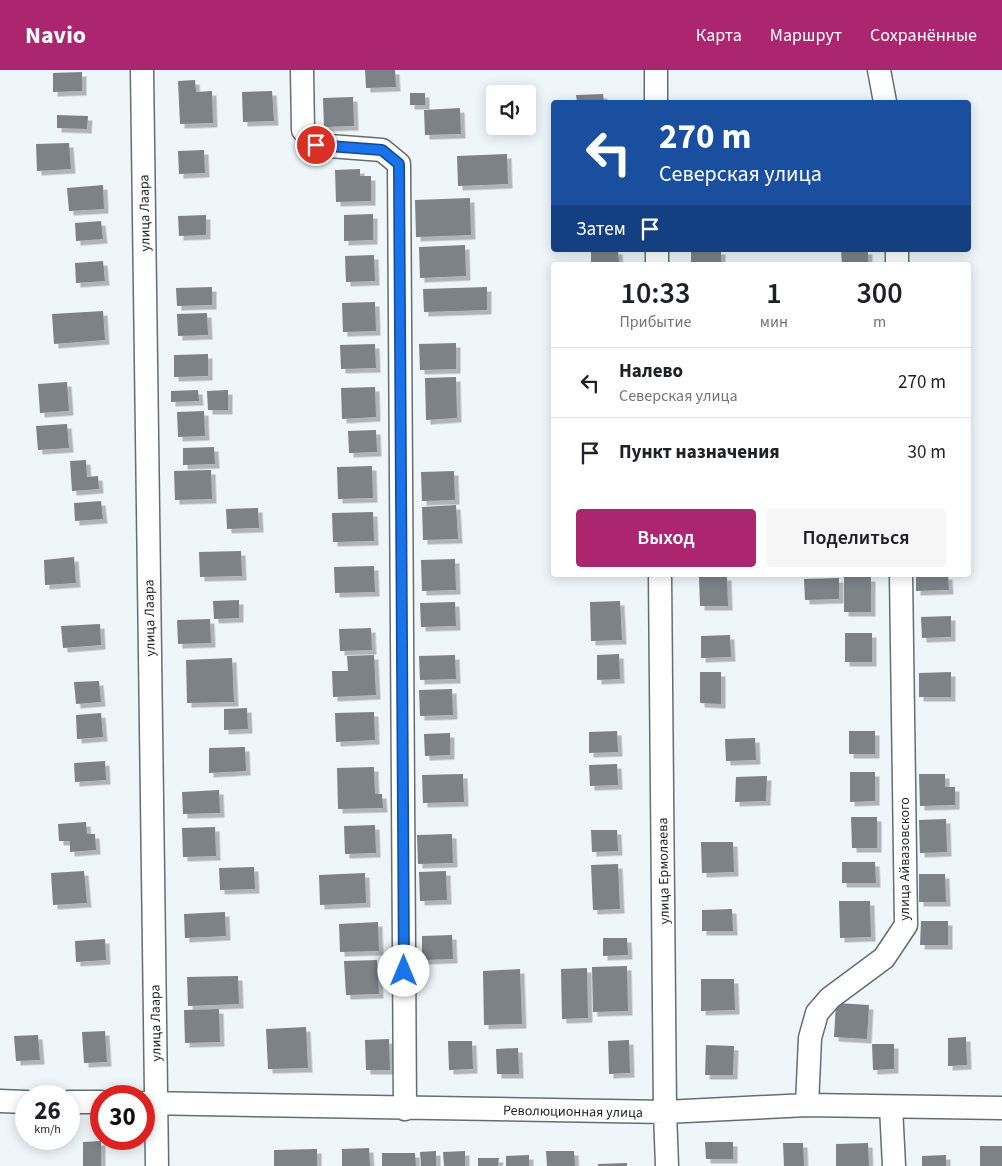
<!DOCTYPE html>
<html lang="ru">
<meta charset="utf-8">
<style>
body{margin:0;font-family:"Source Sans 3",sans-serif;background:#f6f6f6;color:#202124;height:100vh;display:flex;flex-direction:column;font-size:19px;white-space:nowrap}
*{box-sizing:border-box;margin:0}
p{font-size:16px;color:#757577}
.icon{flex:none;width:28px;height:28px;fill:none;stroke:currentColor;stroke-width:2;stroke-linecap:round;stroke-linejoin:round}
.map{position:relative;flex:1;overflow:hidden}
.details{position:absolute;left:551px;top:192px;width:420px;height:315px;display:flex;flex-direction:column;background:#fff;border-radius:5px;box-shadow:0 2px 12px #0003}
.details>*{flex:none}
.top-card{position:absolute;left:551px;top:30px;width:420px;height:152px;border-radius:5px;box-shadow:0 2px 12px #0003;background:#1a4fa0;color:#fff;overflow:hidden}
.fabs{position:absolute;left:486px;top:15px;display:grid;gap:10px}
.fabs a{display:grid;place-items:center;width:50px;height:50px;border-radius:5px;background:#fff;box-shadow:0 2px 12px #0003;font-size:25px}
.speed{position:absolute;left:15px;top:1015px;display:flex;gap:10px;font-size:25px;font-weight:700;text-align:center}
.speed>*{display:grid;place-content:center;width:65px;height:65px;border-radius:50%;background:#fff;box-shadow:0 2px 12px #0003;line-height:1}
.speed small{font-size:12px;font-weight:400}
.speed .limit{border:8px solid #d22;background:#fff;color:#111}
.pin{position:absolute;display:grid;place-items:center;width:42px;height:42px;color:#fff;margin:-21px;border:2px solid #fff;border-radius:50%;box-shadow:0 1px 5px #0007}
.me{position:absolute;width:55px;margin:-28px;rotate:0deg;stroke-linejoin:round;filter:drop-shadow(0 0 4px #0008)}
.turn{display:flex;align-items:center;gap:18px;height:105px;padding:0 25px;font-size:22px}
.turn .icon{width:65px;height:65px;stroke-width:2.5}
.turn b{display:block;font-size:35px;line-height:42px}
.then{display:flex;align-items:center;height:48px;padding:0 25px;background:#0003;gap:10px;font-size:19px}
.eta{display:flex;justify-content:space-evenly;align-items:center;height:85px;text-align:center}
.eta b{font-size:30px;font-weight:600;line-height:35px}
.action{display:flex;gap:10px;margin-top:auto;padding:10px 25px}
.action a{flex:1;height:58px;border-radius:5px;background:#ab266f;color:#fff;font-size:20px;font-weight:600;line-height:58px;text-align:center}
.action a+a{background:#f6f6f6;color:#202124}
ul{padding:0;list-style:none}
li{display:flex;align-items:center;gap:15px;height:70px;padding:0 25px;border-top:1px solid #e0e0e0}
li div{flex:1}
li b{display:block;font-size:19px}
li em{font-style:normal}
header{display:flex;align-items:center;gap:30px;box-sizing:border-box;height:70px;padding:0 25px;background:#ab266f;color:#fff}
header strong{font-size:24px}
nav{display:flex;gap:28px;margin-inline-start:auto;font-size:18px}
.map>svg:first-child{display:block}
.building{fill:#7c8286;filter:url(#shadow)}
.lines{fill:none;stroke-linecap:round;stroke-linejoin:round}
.minor-casing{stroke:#666d70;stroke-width:25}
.minor{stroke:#fff;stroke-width:22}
.route-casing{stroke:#114b97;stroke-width:12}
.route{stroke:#1a73e8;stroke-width:9}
.labels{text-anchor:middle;stroke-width:4;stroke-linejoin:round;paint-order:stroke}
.street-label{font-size:14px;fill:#1d2021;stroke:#fff}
</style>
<header>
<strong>Navio</strong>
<nav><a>Карта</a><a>Маршрут</a><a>Сохранённые</a></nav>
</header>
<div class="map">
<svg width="1002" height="1096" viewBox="0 0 1002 1096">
<defs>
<filter id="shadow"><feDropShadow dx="4.5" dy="4.5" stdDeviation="0" flood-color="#0004"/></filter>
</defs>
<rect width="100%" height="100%" fill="#eff6fa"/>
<!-- building -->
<path class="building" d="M365,0H395L396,17L366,18Z
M82,2V21L53,22V3Z
M195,10L196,22L212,21L213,53L180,54L178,11Z
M272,21L274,51L243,52L242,22Z
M410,23H425V35H410Z
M603,24L604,32H577L576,25Z
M353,27L354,56L324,57L323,28Z
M460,38L461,64L425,65L424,40Z
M57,45L88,46L87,59L57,58Z
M69,73L71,99L37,101L36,74Z
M204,80L205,103L179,104L178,81Z
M507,84L508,114L458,116L457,86Z
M360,99V106H371V131L336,132L335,100Z
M103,115L104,139L69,141L67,118Z
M470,128L471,165L416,167L415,130Z
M373,144V170L344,171V145Z
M206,145V165L179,166L178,146Z
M101,151L103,169L76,171L75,153Z
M465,175L466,206L420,208L419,177Z
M591,180H618L619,193L591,194Z
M691,180H721V195H691Z
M841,180H868V195H842Z
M374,185L375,211L346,212L345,186Z
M103,191L105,211L76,213L75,193Z
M212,217V235L177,236L176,218Z
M487,217V240L424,242L423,219Z
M375,232L376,261L343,262L342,233Z
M103,241L105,270L54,274L52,244Z
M207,243L208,265L178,266L177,244Z
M456,273V299L420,300L419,274Z
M375,274L376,298L341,299L340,275Z
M208,284V306L174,307V285Z
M456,307L457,348L426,350L425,308Z
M67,312L69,341L40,343L38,314Z
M375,317L376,347L342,349L341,318Z
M198,320L199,331L171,332V321Z
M228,320V340H208L207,321Z
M204,341L205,366L178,367L177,342Z
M67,354L69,378L38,380L36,356Z
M376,360L377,382L349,383L348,361Z
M214,377L215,394L183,395V378Z
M86,390L87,407L98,406L99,419L72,421L70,391Z
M372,396L373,428L338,429L337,397Z
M211,400L212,429L175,430L174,401Z
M454,401L455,430L422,431L421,402Z
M101,431L103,449L75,451L74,433Z
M456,435L458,469L423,470L422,437Z
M258,438L259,458L227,459L226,439Z
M373,442L374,471L333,472L332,443Z
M241,481L242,506L200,507L199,482Z
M74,487L76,513L45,515L44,490Z
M455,489L456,520L422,521L421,490Z
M374,496L375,522L335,523L334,497Z
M916,505H948L949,520L916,521Z
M727,506L728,536H700L699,507Z
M844,507H871V542H844Z
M839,508V529L805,530L804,509Z
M239,530V548L214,549L213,531Z
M620,531L622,570L591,571L590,532Z
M455,532L456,556L421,557L420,533Z
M951,546V567L922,568L921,547Z
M210,549L211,573L178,574L177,550Z
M100,554L101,575L63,578L61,556Z
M371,558L372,580L340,581L339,559Z
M845,563H872V592H845Z
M730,565L731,587L701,588V566Z
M619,584L620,609L597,610V585Z
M374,585L376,625L333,627L332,601H348L347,586Z
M455,585L456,609L420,610L419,586Z
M232,588L234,632L187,633L186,590Z
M700,602H721V634L700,633Z
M951,602V627H919V603Z
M99,611L101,632L76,634L74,612Z
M452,619L453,645L420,646L419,620Z
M247,638L248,659L224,660V639Z
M374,642L375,670L336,672L335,643Z
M101,643L103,667L77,669L76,645Z
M617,661L618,682L589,683V662Z
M849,661H875V684H849Z
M450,663V685L425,686L424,664Z
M755,668L756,690L726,691L725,669Z
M245,677L246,701L209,703V678Z
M105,691L106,710L75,712L74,693Z
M617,694L618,715L590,716L589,695Z
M374,697L375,724H382L383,738L338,739L337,698Z
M850,702H875V731L850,732Z
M463,704L464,732L423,733L422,705Z
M919,704H945V717H955V735L920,736Z
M767,706L766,731L735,732L736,707Z
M219,720L220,743L183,744L182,722Z
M851,747H877V778H852Z
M946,749L947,782L920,783L919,750Z
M86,752L87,764H95L96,780L70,782V771H59L58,754Z
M375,755L376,783L345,784L344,756Z
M215,757L216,786L183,787L182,758Z
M591,760H617L618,781L592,782Z
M452,764L453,793L418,794L417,765Z
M701,772H733L734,802L702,803Z
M842,792H875L876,813H842Z
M618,794L620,839L593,840L591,795Z
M254,797L255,819L220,820L219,798Z
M84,801L87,833L53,835L51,803Z
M446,801L447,830L420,831L419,802Z
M365,803L366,833L320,835L319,805Z
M919,804H945L946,832H919Z
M839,831H870L871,867L840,868Z
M732,839L733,861H702V840Z
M225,842L226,866L185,868L184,844Z
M921,851H948V875H920Z
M378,852L379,881L340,882L339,854Z
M452,865L453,889L422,890V866Z
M603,868H627L628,885L603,886Z
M105,869L106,890L76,892L75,871Z
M377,890L379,924L346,925L344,891Z
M627,896L628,941L593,942L592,897Z
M587,898L588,948L562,949L561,899Z
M520,899L522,954L484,955L483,901Z
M238,906L239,934L188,936L187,907Z
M701,909H734L735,940L701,941Z
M836,933L869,935L867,969L834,967Z
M219,939L220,972L185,973L184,940Z
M306,957L308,998L268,999L266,959Z
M105,961L107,992L84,993L82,962Z
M38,965L40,990L16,991L14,966Z
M966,967L967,995L948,996V968Z
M389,969L390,1000H366L365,970Z
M629,970L630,1003L609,1004L608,971Z
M448,971H472L473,999L449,1000Z
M872,974H894V999L873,1000Z
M706,975L734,976L733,1005H705Z
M518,978L519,1004H497L496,979Z
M101,1071V1096H83V1072Z
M705,1072H733V1089H706Z
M783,1073H803L804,1096H784Z
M868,1073L869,1096H836V1074Z
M980,1076H1002V1096H980Z
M369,1078L370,1096H342V1079Z
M317,1079V1096H274V1080Z
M436,1081V1096H421L420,1082Z
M465,1081V1096H444L443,1082Z
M546,1081H574L575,1096H547Z
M382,1083H415L416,1096H382Z
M529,1085V1096H506V1086Z
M946,1085V1096H922V1086Z
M478,1088H499L498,1096H478Z
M627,1093V1096H598V1094Z"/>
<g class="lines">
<defs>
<path id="minor" d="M142,0L157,1096
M302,0L303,60L316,75L382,80L399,94L405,1039
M656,0V32
M879,0L885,32
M657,180V195
M897,180V195
M660,505L665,1042L667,1096
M0,1031L26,1032
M69,1032H101
M144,1033L665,1042L807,1035L1002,1038
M807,1035L810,968L817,943L830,928L884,888L906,855L901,505
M891,1037L894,1096"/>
</defs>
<!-- minor casing -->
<use href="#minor" class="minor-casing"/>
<!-- minor -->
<use href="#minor" class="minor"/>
</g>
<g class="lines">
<defs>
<path id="route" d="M316,75L382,80L399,94L404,901"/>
</defs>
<!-- route casing -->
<use href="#route" class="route-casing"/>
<!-- route -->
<use href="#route" class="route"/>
</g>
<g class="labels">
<!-- street labels -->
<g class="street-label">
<text transform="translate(144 143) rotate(-91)" y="5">улица Лаара</text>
<text transform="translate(149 548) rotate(-91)" y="5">улица Лаара</text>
<text transform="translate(904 789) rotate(-90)" y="5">улица Айвазовского</text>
<text transform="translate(663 801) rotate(-91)" y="5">улица Ермолаева</text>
<text transform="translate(155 953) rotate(-91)" y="5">улица Лаара</text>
<text transform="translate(573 1041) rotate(1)" y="5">Революционная улица</text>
</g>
</g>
</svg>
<div class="fabs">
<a><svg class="icon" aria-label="sound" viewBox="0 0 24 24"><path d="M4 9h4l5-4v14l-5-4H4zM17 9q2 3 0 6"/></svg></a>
</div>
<div class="speed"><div>26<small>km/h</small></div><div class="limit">30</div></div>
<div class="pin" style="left:316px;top:75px;background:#d93025"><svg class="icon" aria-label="arrive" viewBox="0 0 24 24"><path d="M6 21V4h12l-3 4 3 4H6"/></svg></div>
<svg class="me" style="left:404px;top:901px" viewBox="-20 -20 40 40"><circle r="19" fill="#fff"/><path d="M0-13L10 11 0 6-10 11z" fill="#1a73e8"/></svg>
<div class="top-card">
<div class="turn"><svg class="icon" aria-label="left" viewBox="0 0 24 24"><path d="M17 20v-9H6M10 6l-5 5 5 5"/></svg><div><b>270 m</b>Северская улица</div></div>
<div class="then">Затем<svg class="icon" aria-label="arrive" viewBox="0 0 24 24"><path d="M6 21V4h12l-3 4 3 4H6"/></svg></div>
</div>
<section class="details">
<div class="eta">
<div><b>10:33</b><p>Прибытие</p></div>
<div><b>1</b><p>мин</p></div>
<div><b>300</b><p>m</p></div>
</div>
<ul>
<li><svg class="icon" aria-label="left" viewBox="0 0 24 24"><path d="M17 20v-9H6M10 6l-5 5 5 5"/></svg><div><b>Налево</b><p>Северская улица</p></div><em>270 m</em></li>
<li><svg class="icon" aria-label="arrive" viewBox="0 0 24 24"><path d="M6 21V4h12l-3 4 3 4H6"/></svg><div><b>Пункт назначения</b></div><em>30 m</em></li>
</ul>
<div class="action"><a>Выход</a><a>Поделиться</a></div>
</section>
</div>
